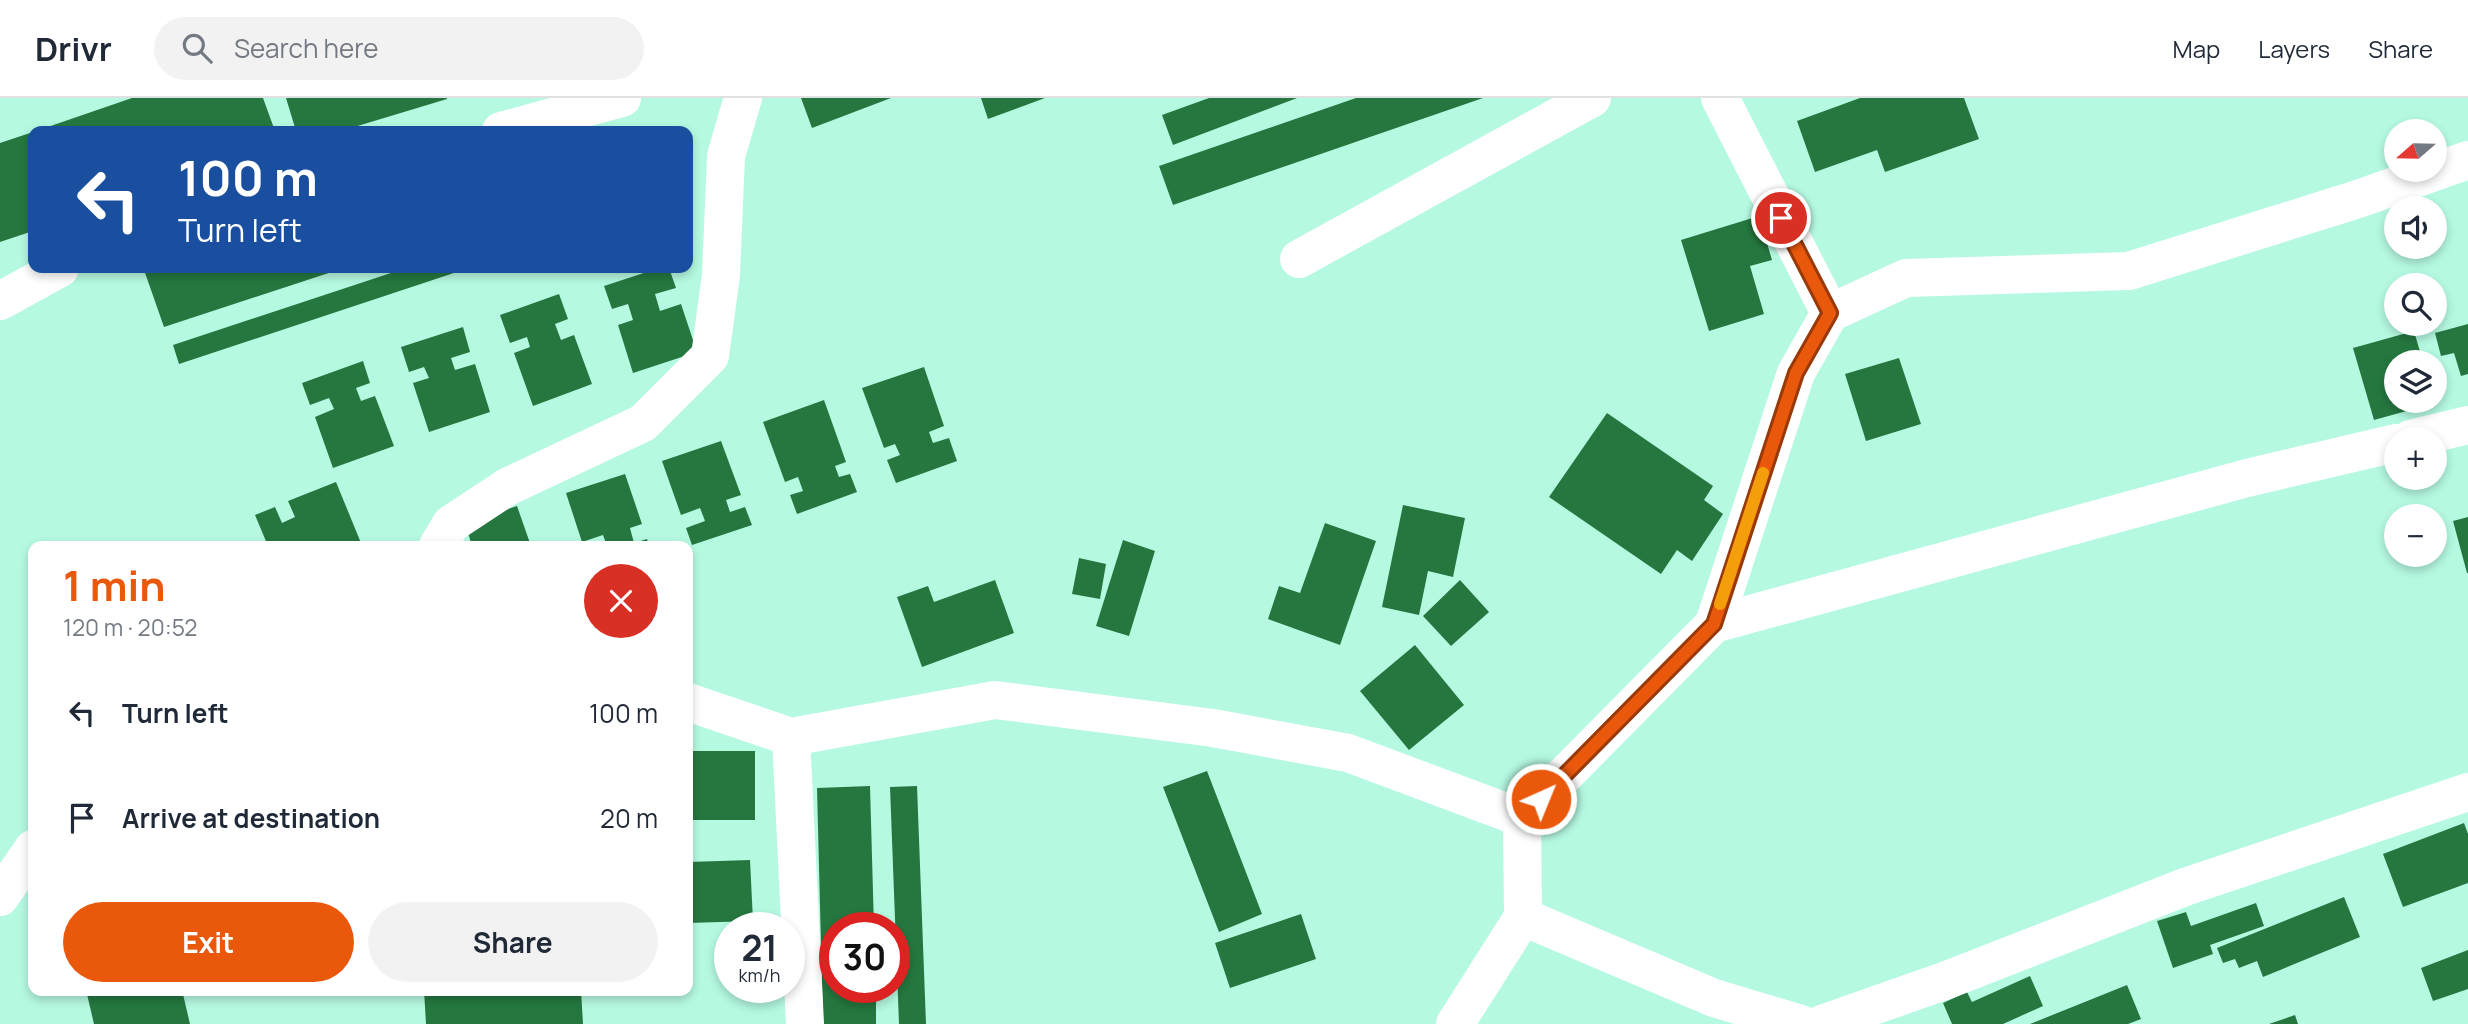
<!DOCTYPE html>
<meta charset="utf-8">
<style>
body{margin:0;font-family:Manrope,sans-serif;background:#f2f2f3;color:#1f2937;height:100vh;display:flex;flex-direction:column;font-size:26px;white-space:nowrap}
*{box-sizing:border-box;margin:0}
p{font-size:23px;color:#747a83}
.icon{flex:none;width:38px;height:38px;fill:none;stroke:currentColor;stroke-width:2;stroke-linecap:round;stroke-linejoin:round}
.map{position:relative;flex:1;overflow:hidden}
.drawer{position:absolute;left:28px;top:443px;width:665px;height:455px;display:flex;flex-direction:column;background:#fff;border-radius:14px;box-shadow:0 4px 10px #0003}
.drawer>*{flex:none}
.top-card{position:absolute;left:28px;top:28px;width:665px;height:147px;border-radius:14px;box-shadow:0 4px 10px #0003;background:#1a4fa0;color:#fff;overflow:hidden}
.needle{width:46px;rotate:250deg}
.fabs{position:absolute;left:2384px;top:21px;display:grid;gap:14px}
.fabs a{display:grid;place-items:center;width:63px;height:63px;border-radius:50%;background:#fff;box-shadow:0 4px 10px #0003;font-size:35px}
.speed{position:absolute;left:714px;top:814px;display:flex;gap:14px;font-size:35px;font-weight:700;text-align:center}
.speed>*{display:grid;place-content:center;width:91px;height:91px;border-radius:50%;background:#fff;box-shadow:0 4px 10px #0003;line-height:1}
.speed small{font-size:18px;font-weight:400}
.speed .limit{border:10px solid #d22;background:#fff;color:#111}
.pin{position:absolute;display:grid;place-items:center;width:60px;height:60px;color:#fff;margin:-30px;border:4px solid #fff;border-radius:50%;box-shadow:0 2px 7px #0007}
.me{position:absolute;width:77px;margin:-38px;rotate:44deg;stroke-linejoin:round;filter:drop-shadow(0 0 5px #0008)}
.turn{display:flex;align-items:center;gap:24px;height:147px;padding:0 35px;font-size:32px}
.turn .icon{width:91px;height:91px;stroke-width:2.5}
.turn b{display:block;font-size:49px;line-height:60px}
.round{display:grid;place-items:center;flex:none;width:74px;height:74px;border-radius:37px;background:#f2f2f3}
.overview{display:flex;align-items:center;justify-content:space-between;height:119px;padding:0 35px}
h1{font-size:42px;font-weight:700;line-height:52px;color:#ea580c}
.button{display:flex;gap:14px;margin-top:auto;padding:14px 35px}
.button a{flex:1;height:80px;border-radius:42px;background:#ea580c;color:#fff;font-size:28px;font-weight:700;line-height:80px;text-align:center}
.button a+a{background:#f2f2f3;color:#1f2937}
ul{padding:0;list-style:none}
li{display:flex;align-items:center;gap:21px;height:105px;padding:0 35px}
li div{flex:1}
li b{display:block;font-size:26px}
li em{font-style:normal}
header{display:flex;align-items:center;gap:42px;box-sizing:border-box;height:98px;padding:0 35px;background:#fff;border-bottom:2px solid #e0e1e3}
header strong{font-size:33px}
nav{display:flex;gap:38px;margin-inline-start:auto;font-size:24px}
.search{width:490px;height:63px;background:#f2f2f3;display:flex;align-items:center;gap:18px;box-sizing:border-box;padding:0 24px;border-radius:38px;color:#747a83;font-size:26px}
.map>svg:first-child{display:block}
.building{fill:#25773f}
.lines{fill:none;stroke-linecap:round;stroke-linejoin:round}
.minor{stroke:#fff;stroke-width:38}
.route-casing{stroke:#983908;stroke-width:18}
.route{stroke:#ea580c;stroke-width:12}
.slow{stroke:#f59e0b;stroke-width:12}
</style>
<header>
<strong>Drivr</strong>
<div class="search"><svg class="icon" aria-label="search" viewBox="0 0 24 24"><circle cx="10" cy="10" r="6"/><path d="M15 15l6 6"/></svg>Search here</div>
<nav><a>Map</a><a>Layers</a><a>Share</a></nav>
</header>
<div class="map">
<svg width="2468" height="926" viewBox="0 0 2468 926">
<rect width="100%" height="100%" fill="#b5f9e1"/>
<!-- building -->
<path class="building" d="M132,0H263L275,33H36Z
M286,0H447V1L341,33H296Z
M801,0H891L812,30Z
M981,0H1045L988,21Z
M1209,0H1297L1173,47L1162,17Z
M1356,0H1483L1173,107L1159,68Z
M1860,0H1964L1979,41L1885,74L1877,52L1815,74L1797,23Z
M33,34V133L0,144V45Z
M1759,118L1772,162L1750,168L1764,216L1709,233L1681,142Z
M151,170H344L164,229L144,172Z
M406,170H469L179,266L173,247Z
M659,170H669L676,190L655,196L660,213L681,206L697,254L633,275L618,227L633,222L628,206L612,211L604,188Z
M559,196L568,221L555,226L561,242L574,237L592,286L533,308L514,255L530,249L527,239L510,245L500,217Z
M2468,226V276L2461,278L2454,255L2441,258L2435,235Z
M463,229L470,254L451,260L455,272L475,266L490,314L429,334L413,285L429,280L424,269L409,274L401,249Z
M2414,233L2423,264H2396V303L2439,304L2374,322L2353,250Z
M1899,260L1921,326L1866,343L1845,276Z
M363,263L370,285L356,290L361,303L375,298L394,348L333,370L315,319L334,311L329,300L310,307L302,285Z
M924,269L944,328L929,334L933,345L949,340L957,363L896,385L887,362L900,357L895,346L884,350L862,290Z
M824,302L846,364L835,368L839,379L850,376L857,394L797,416L790,397L803,393L798,379L785,384L763,324Z
M1607,315L1713,388L1704,402L1723,416L1692,463L1677,452L1661,476L1549,399Z
M721,343L741,397L726,402L730,414L745,409L752,427L692,447L686,430L705,423L700,410L681,417L662,363Z
M625,376L642,426L630,430L634,445L647,441L649,448H607L603,437L582,444L566,395Z
M336,384L361,445L354,448H303L302,445L295,448H268L255,417L275,409L282,425L295,419L288,403Z
M1403,407L1465,420L1453,479L1428,473L1419,517L1382,509Z
M517,408L531,448H472L465,425Z
M2468,419V475H2467L2453,423Z
M1325,425L1376,443L1340,547L1268,521L1279,488L1300,495Z
M1123,442L1155,453L1129,538L1096,528Z
M1079,460L1106,466L1100,501L1072,496Z
M995,482L1014,535L922,569L897,499L928,488L934,504Z
M1460,482L1489,514L1451,548L1423,518Z
M1415,547L1464,607L1409,652L1360,593Z
M688,653H755V722H688Z
M1207,673L1262,816L1219,834L1163,689Z
M870,688L874,830H835V889H876V926H823L817,690Z
M917,688L926,926H899L890,689Z
M2464,725L2468,736V785L2403,809L2383,756Z
M750,762L753,823L688,825V764Z
M2344,799L2360,839L2263,879L2257,863L2239,870L2235,861L2223,865L2217,850Z
M2256,805L2264,828L2210,847L2213,856L2173,870L2157,823L2186,814L2191,828Z
M1301,816L1316,861L1230,890L1215,845Z
M2468,852V891L2433,903L2421,870Z
M2030,878L2043,908L2003,926H1952L1943,905L1967,894L1972,904Z
M2127,887L2141,921L2128,926H2030Z
M86,892H182L190,926H94Z
M424,892H581L583,926H426Z
M2295,917L2298,926H2269Z"/>
<g class="lines">
<!-- minor -->
<path class="minor" d="M1720,0L1830,215
M501,33L622,0
M1299,161L1592,0
M0,203L60,170
M2410,341L2468,327
M438,448L451,426L507,389L643,325L710,258L721,177L726,58L743,0
M1714,526L1796,275L1830,215L1906,180L2129,173L2358,101L2468,62
M688,604L791,639L995,602L1213,630L1348,655L1522,720
M791,639L805,926
M0,799L33,751
M1523,819L1714,900L1801,926
M1455,926L1523,819L1522,720L1714,526L2247,380L2396,345
M1822,926L1947,882L2185,789L2468,694"/>
</g>
<g class="lines">
<defs>
<path id="route" d="M1541,701L1714,526L1796,275L1830,215L1781,120"/>
</defs>
<!-- route casing -->
<use href="#route" class="route-casing"/>
<!-- route -->
<use href="#route" class="route"/>
<!-- slow -->
<path class="slow" d="M1720,506L1763,375"/>
</g>
</svg>
<div class="fabs">
<a><svg class="needle" viewBox="-14 -14 28 28"><path d="M0-13l5 13h-10z" fill="#e53935"/><path d="M0 13l5-13h-10z" fill="#747a83"/></svg></a>
<a><svg class="icon" aria-label="sound" viewBox="0 0 24 24"><path d="M4 9h4l5-4v14l-5-4H4zM17 9q2 3 0 6"/></svg></a>
<a><svg class="icon" aria-label="search" viewBox="0 0 24 24"><circle cx="10" cy="10" r="6"/><path d="M15 15l6 6"/></svg></a>
<a><svg class="icon" aria-label="layers" viewBox="0 0 24 24"><path d="M12 4l9 5-9 5-9-5zM3 14l9 5 9-5"/></svg></a>
<a>+</a>
<a>−</a>
</div>
<div class="speed"><div>21<small>km/h</small></div><div class="limit">30</div></div>
<div class="pin" style="left:1781px;top:120px;background:#d93025"><svg class="icon" aria-label="arrive" viewBox="0 0 24 24"><path d="M6 21V4h12l-3 4 3 4H6"/></svg></div>
<svg class="me" style="left:1541px;top:701px" viewBox="-20 -20 40 40"><circle r="17" fill="#ea580c" stroke="#fff" stroke-width="3"/><path d="M0-11L8 9 0 5-8 9z" fill="#fff"/></svg>
<div class="top-card">
<div class="turn"><svg class="icon" aria-label="left" viewBox="0 0 24 24"><path d="M17 20v-9H6M10 6l-5 5 5 5"/></svg><div><b>100 m</b>Turn left</div></div>
</div>
<section class="drawer">
<div class="overview"><div><h1>1 min</h1><p>120 m · 20:52</p></div><a class="round" style="background:#d93025;color:#fff"><svg class="icon" aria-label="close" viewBox="0 0 24 24"><path d="M6 6l12 12M18 6L6 18"/></svg></a></div>
<ul>
<li><svg class="icon" aria-label="left" viewBox="0 0 24 24"><path d="M17 20v-9H6M10 6l-5 5 5 5"/></svg><div><b>Turn left</b></div><em>100 m</em></li>
<li><svg class="icon" aria-label="arrive" viewBox="0 0 24 24"><path d="M6 21V4h12l-3 4 3 4H6"/></svg><div><b>Arrive at destination</b></div><em>20 m</em></li>
</ul>
<div class="button"><a>Exit</a><a>Share</a></div>
</section>
</div>
